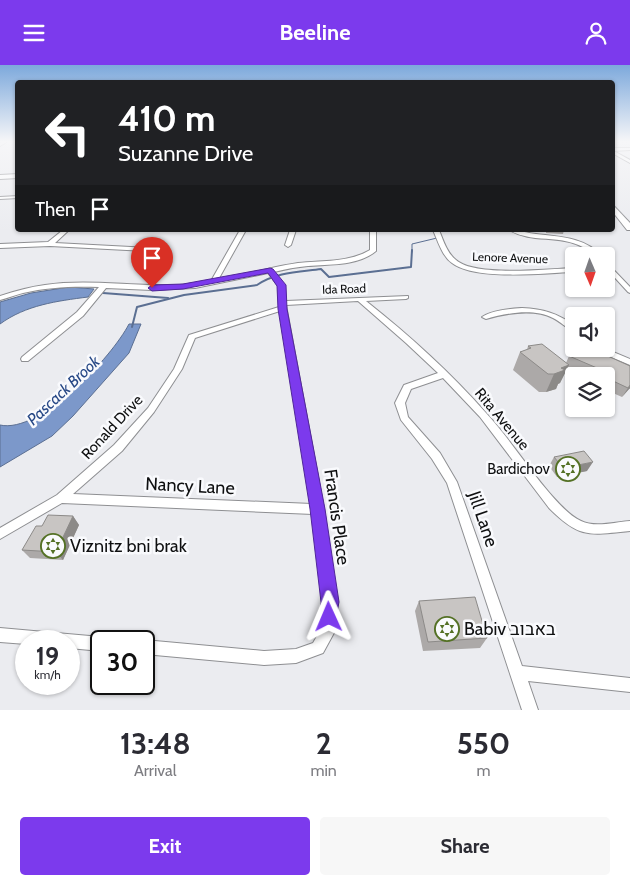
<!DOCTYPE html>
<meta charset="utf-8">
<style>
body{margin:0;font-family:Cabin,Heebo,sans-serif;background:#f7f7f7;color:#2b2b33;height:100vh;display:flex;flex-direction:column;font-size:19px;white-space:nowrap}
*{box-sizing:border-box;margin:0}
p{font-size:16px;color:#7c7c81}
.icon{flex:none;width:28px;height:28px;fill:none;stroke:currentColor;stroke-width:2;stroke-linecap:round;stroke-linejoin:round}
.map{position:relative;height:645px;overflow:hidden}
.drawer{display:flex;flex-direction:column;background:#fff;flex:1}
.drawer>*{flex:none}
.top-card{position:absolute;left:15px;top:15px;width:600px;height:152px;border-radius:5px;box-shadow:0 1px 4px #0004;background:#202124;color:#fff;overflow:hidden}
.needle{width:32px;rotate:178deg}
.buttons{position:absolute;left:565px;top:182px;display:grid;gap:10px}
.buttons a{display:grid;place-items:center;width:50px;height:50px;border-radius:5px;background:#fff;box-shadow:0 1px 4px #0004;font-size:25px}
.speed{position:absolute;left:15px;top:565px;display:flex;gap:10px;font-size:25px;font-weight:700;text-align:center}
.speed>*{display:grid;place-content:center;width:65px;height:65px;border-radius:50%;background:#fff;box-shadow:0 1px 4px #0004;line-height:1}
.speed small{font-size:12px;font-weight:400}
.speed .limit{border:2px solid #111;border-radius:8px;background:#fff;color:#111}
.pin{position:absolute;display:grid;place-items:center;width:42px;height:42px;color:#fff;margin:-51px -21px;border-radius:50% 50% 50% 0;rotate:-45deg;box-shadow:0 0 5px #0007}
.pin .icon{rotate:45deg}
.me{position:absolute;width:55px;margin:-28px;rotate:359deg;stroke-linejoin:round;filter:drop-shadow(0 0 4px #0008)}
.turn{display:flex;align-items:center;gap:18px;height:105px;padding:0 20px;font-size:22px}
.turn .icon{width:65px;height:65px;stroke-width:2.5}
.turn b{display:block;font-size:35px;line-height:42px}
.then{display:flex;align-items:center;height:48px;padding:0 20px;background:#0003;gap:10px;font-size:19px}
.eta{display:flex;justify-content:space-evenly;align-items:center;height:85px;text-align:center}
.eta b{font-size:30px;font-weight:700;line-height:35px}
.button{display:flex;gap:10px;margin-top:auto;padding:10px 20px}
.button a{flex:1;height:58px;border-radius:5px;background:#7c3aed;color:#fff;font-size:20px;font-weight:700;line-height:58px;text-align:center}
.button a+a{background:#f7f7f7;color:#2b2b33}
header{display:flex;justify-content:space-between;align-items:center;height:65px;padding:0 20px;background:#7c3aed;color:#fff;font-size:22px;font-weight:700}
.map>svg:first-child{display:block}
.water{fill:#7c98ca;stroke:#5b6f92}
.lines{fill:none;stroke-linecap:round;stroke-linejoin:round}
.stream-far1{stroke:#5b6f92;stroke-width:1}
.stream{stroke:#5b6f92;stroke-width:2}
.minor-casing{stroke:#8e8f92;stroke-width:2}
.tertiary-casing{stroke:#8e8f92;stroke-width:2}
.secondary-casing{stroke:#8e8f92;stroke-width:2}
.minor{fill:#fff;fill-rule:evenodd}
.tertiary{fill:#fff;fill-rule:evenodd}
.secondary{fill:#fff;fill-rule:evenodd}
.wall{fill:#aca9a8}
.shaded-wall{fill:#8c8a88}
.building{fill:#c8c5c3;stroke:#8c8a88}
.route{fill:#7c3aed;stroke:#51269a}
.labels{text-anchor:middle;stroke-width:5;stroke-linejoin:round;paint-order:stroke}
.far-street-label{font-size:12px;fill:#0f1011;stroke:#f9fafd}
.street-label{font-size:15px;fill:#0f1011;stroke:#f9fafd}
.poi-label{font-size:15px;fill:#0f1011;stroke:#f9fafd;text-anchor:end}
.water-label{font-size:16px;font-style:italic;fill:#274886;stroke:#f9fafd}
.near-street-label{font-size:18px;fill:#0f1011;stroke:#f9fafd}
.near-poi-label{font-size:18px;fill:#0f1011;stroke:#f9fafd;text-anchor:start}
</style>
<header><svg class="icon" aria-label="menu" viewBox="0 0 24 24"><path d="M4 6h16M4 12h16M4 18h16"/></svg>Beeline<svg class="icon" aria-label="person" viewBox="0 0 24 24"><circle cx="12" cy="8" r="4"/><path d="M4 21q1-7 8-7t8 7"/></svg></header>
<div class="map">
<svg width="630" height="645" viewBox="0 0 630 645">
<rect width="100%" height="100%" fill="#ebecf0"/>
<!-- water -->
<path class="water" d="M69,222L94,224L88,232C57,236 26,240 0,259V237L31,228Z
M129,259H141L129,288L73,351L52,371L0,402V360C40,369 112,292 129,259Z"/>
<g class="lines">
<!-- stream-far1 -->
<path class="stream-far1" d="M412,187V179L437,173"/>
<!-- stream -->
<path class="stream" d="M103,228L168,233
M132,262L137,242L184,230L257,220C276,207 299,207 321,204L329,212L411,202L412,185"/>
<defs>
<path id="minor" d="M3,76H8L0,81V78Z
M612,85L630,95V98L612,88Z
M18,131V133L0,134V132Z
M63,165H69L55,178L150,183L156,189L155,220H180L211,216L240,165H246L218,215C245,210 271,202 298,198C323,195 348,198 370,185V165H376V186C358,201 331,199 308,201C297,202 285,204 274,207L284,221L286,236L408,231V233L406,234L366,236C409,270 450,307 486,348C510,374 529,405 552,431C560,440 570,451 581,456C595,463 615,457 630,456V466C589,470 580,474 549,443L480,352L443,313L411,324L405,338L408,352L440,388L457,417L522,601L630,613V627L528,616L538,645H522L447,418L432,394L401,355L395,338L404,320L438,308L406,278L358,236L286,240L324,444L337,537L335,566L323,588L296,598L264,600L144,589V576H141L144,575L264,586L296,584L313,578L321,564L323,537L313,449L62,438L0,474V463L57,430L114,380L148,343L174,304L189,270L279,242L278,221L268,208L195,223L152,225L106,223L83,251L28,296H22L21,294L22,292L77,247L99,222C74,221 48,222 23,228C15,230 8,233 0,235V231C15,226 30,222 45,220C79,215 114,219 149,220L150,189L146,186L50,181L0,183V179L48,177ZM280,246L312,439L73,429L122,386L154,347L182,304L195,273Z
M290,165H296L291,180L288,182L285,180Z
M433,165H439C443,175 447,188 456,195C475,212 547,204 574,203V207C545,208 475,216 452,198C442,191 438,176 433,165Z
M509,165C519,165 527,168 536,169C561,172 584,172 602,191H596C566,165 537,181 509,165Z
M606,197L630,222V228L628,227L606,203Z
M522,243C544,244 556,248 574,260V266C566,263 561,257 553,253C533,243 507,248 486,254L482,252C493,245 509,244 522,243Z
M596,284H606L630,294V300L597,286Z
M0,563L101,572L106,574L107,576H101V586L69,583V576H26V579L0,577Z"/>
<path id="tertiary" d="M612,83H630V85L612,86Z
M18,109V113L0,114V110Z"/>
<path id="secondary" d="M612,139L630,158V165H627L612,146Z"/>
</defs>
<!-- minor casing -->
<use href="#minor" class="minor-casing"/>
<!-- tertiary casing -->
<use href="#tertiary" class="tertiary-casing"/>
<!-- secondary casing -->
<use href="#secondary" class="secondary-casing"/>
<!-- minor -->
<use href="#minor" class="minor"/>
<!-- tertiary -->
<use href="#tertiary" class="tertiary"/>
<!-- secondary -->
<use href="#secondary" class="secondary"/>
</g>
<!-- wall -->
<path class="wall" d="M546,165H564L563,169L546,168Z
M528,281L566,298L569,291L630,301V324H629L622,332L606,325V311H589L568,302L560,318L558,319L556,324L546,327H539L513,305L520,287L527,285Z
M554,392L587,406L557,412L549,401Z
M73,451L79,460L63,495L30,493L22,485L42,461Z
M419,536L487,573L480,583L423,586L415,546Z"/>
<!-- shaded-wall -->
<path class="shaded-wall" d="M569,300L560,318L558,319L556,324L546,327L554,309L561,303Z
M630,320V323L622,332Z
M593,397L587,406L557,412L563,403Z
M73,451L79,460L63,495L56,487Z"/>
<!-- building -->
<path class="building" d="M542,279L569,300L561,303L565,305L554,309H548L520,287L531,283L528,281Z
M577,284H592L630,301V320L628,323L611,315L607,318H606V311H593L590,310L597,303L569,291Z
M584,386L593,397L563,403L554,392Z
M48,450L73,451L56,487L22,485L36,461H42Z
M475,532L487,573L428,577L419,536Z"/>
<!-- sky -->
<linearGradient id="sky" x2="0" y2="1"><stop stop-color="#7da9dc"/><stop offset="0.46" stop-color="#f6f6f8"/><stop offset="1" stop-color="#f6f6f8" stop-opacity="0"/></linearGradient>
<rect width="630" height="166" fill="url(#sky)"/>
<!-- route -->
<path class="route" d="M270,203L273,204L286,220L287,244L325,444L339,537L335,558L329,560L323,558L320,552L321,537L310,444L278,244L277,221L268,208L183,224L152,226L148,223L152,220L183,219Z"/>
<!-- icons -->
<defs>
<symbol id="synagogue-ring" viewBox="-11 -11 22 22"><circle r="9.5" fill="#f9fafd" stroke="#547125" stroke-width="1.5"/><path d="M0-6.5L5.6 3.2H-5.6ZM0 6.5L5.6-3.2H-5.6Z" fill="#547125"/></symbol>
</defs>
<g fill-rule="evenodd">
<use href="#synagogue-ring" x="554" y="390" width="28" height="28"/>
<use href="#synagogue-ring" x="39" y="467" width="28" height="28"/>
<use href="#synagogue-ring" x="433" y="550" width="28" height="28"/>
</g>
<g class="labels">
<!-- far-street labels -->
<g class="far-street-label">
<text transform="translate(510 193) rotate(2)" y="4">Lenore Avenue</text>
<text transform="translate(344 224) rotate(-2)" y="4">Ida Road</text>
</g>
<!-- street labels -->
<g class="street-label">
<text transform="translate(502 354) rotate(50)" y="5">Rita Avenue</text>
<text transform="translate(112 362) rotate(-47)" y="5">Ronald Drive</text>
</g>
<!-- poi labels -->
<g class="poi-label">
<text x="550" y="409">Bardichov</text>
</g>
<!-- water labels -->
<g class="water-label">
<text transform="translate(63 325) rotate(-43)" y="6">Pascack Brook</text>
</g>
<!-- near-street labels -->
<g class="near-street-label">
<text transform="translate(190 421) rotate(3)" y="6">Nancy Lane</text>
<text transform="translate(337 452) rotate(82)" y="6">Francis Place</text>
<text transform="translate(483 454) rotate(71)" y="6">Jill Lane</text>
</g>
<!-- near-poi labels -->
<g class="near-poi-label">
<text x="70" y="487">Viznitz bni brak</text>
<text x="464" y="570">Babiv באבוב</text>
</g>
</g>
</svg>
<div class="buttons">
<a><svg class="needle" viewBox="-14 -14 28 28"><path d="M0-13l5 13h-10z" fill="#e53935"/><path d="M0 13l5-13h-10z" fill="#7c7c81"/></svg></a>
<a><svg class="icon" aria-label="sound" viewBox="0 0 24 24"><path d="M4 9h4l5-4v14l-5-4H4zM17 9q2 3 0 6"/></svg></a>
<a><svg class="icon" aria-label="layers" viewBox="0 0 24 24"><path d="M12 4l9 5-9 5-9-5zM3 14l9 5 9-5"/></svg></a>
</div>
<div class="speed"><div>19<small>km/h</small></div><div class="limit">30</div></div>
<div class="pin" style="left:152px;top:223px;background:#d93025"><svg class="icon" aria-label="arrive" viewBox="0 0 24 24"><path d="M6 21V4h12l-3 4 3 4H6"/></svg></div>
<svg class="me" style="left:329px;top:552px" viewBox="-20 -20 40 40"><path d="M0-17L14 15 0 8-14 15z" fill="#7c3aed" stroke="#fff" stroke-width="4"/></svg>
<div class="top-card">
<div class="turn"><svg class="icon" aria-label="left" viewBox="0 0 24 24"><path d="M17 20v-9H6M10 6l-5 5 5 5"/></svg><div><b>410 m</b>Suzanne Drive</div></div>
<div class="then">Then<svg class="icon" aria-label="arrive" viewBox="0 0 24 24"><path d="M6 21V4h12l-3 4 3 4H6"/></svg></div>
</div>
</div>
<section class="drawer">
<div class="eta">
<div><b>13:48</b><p>Arrival</p></div>
<div><b>2</b><p>min</p></div>
<div><b>550</b><p>m</p></div>
</div>
<div class="button"><a>Exit</a><a>Share</a></div>
</section>
